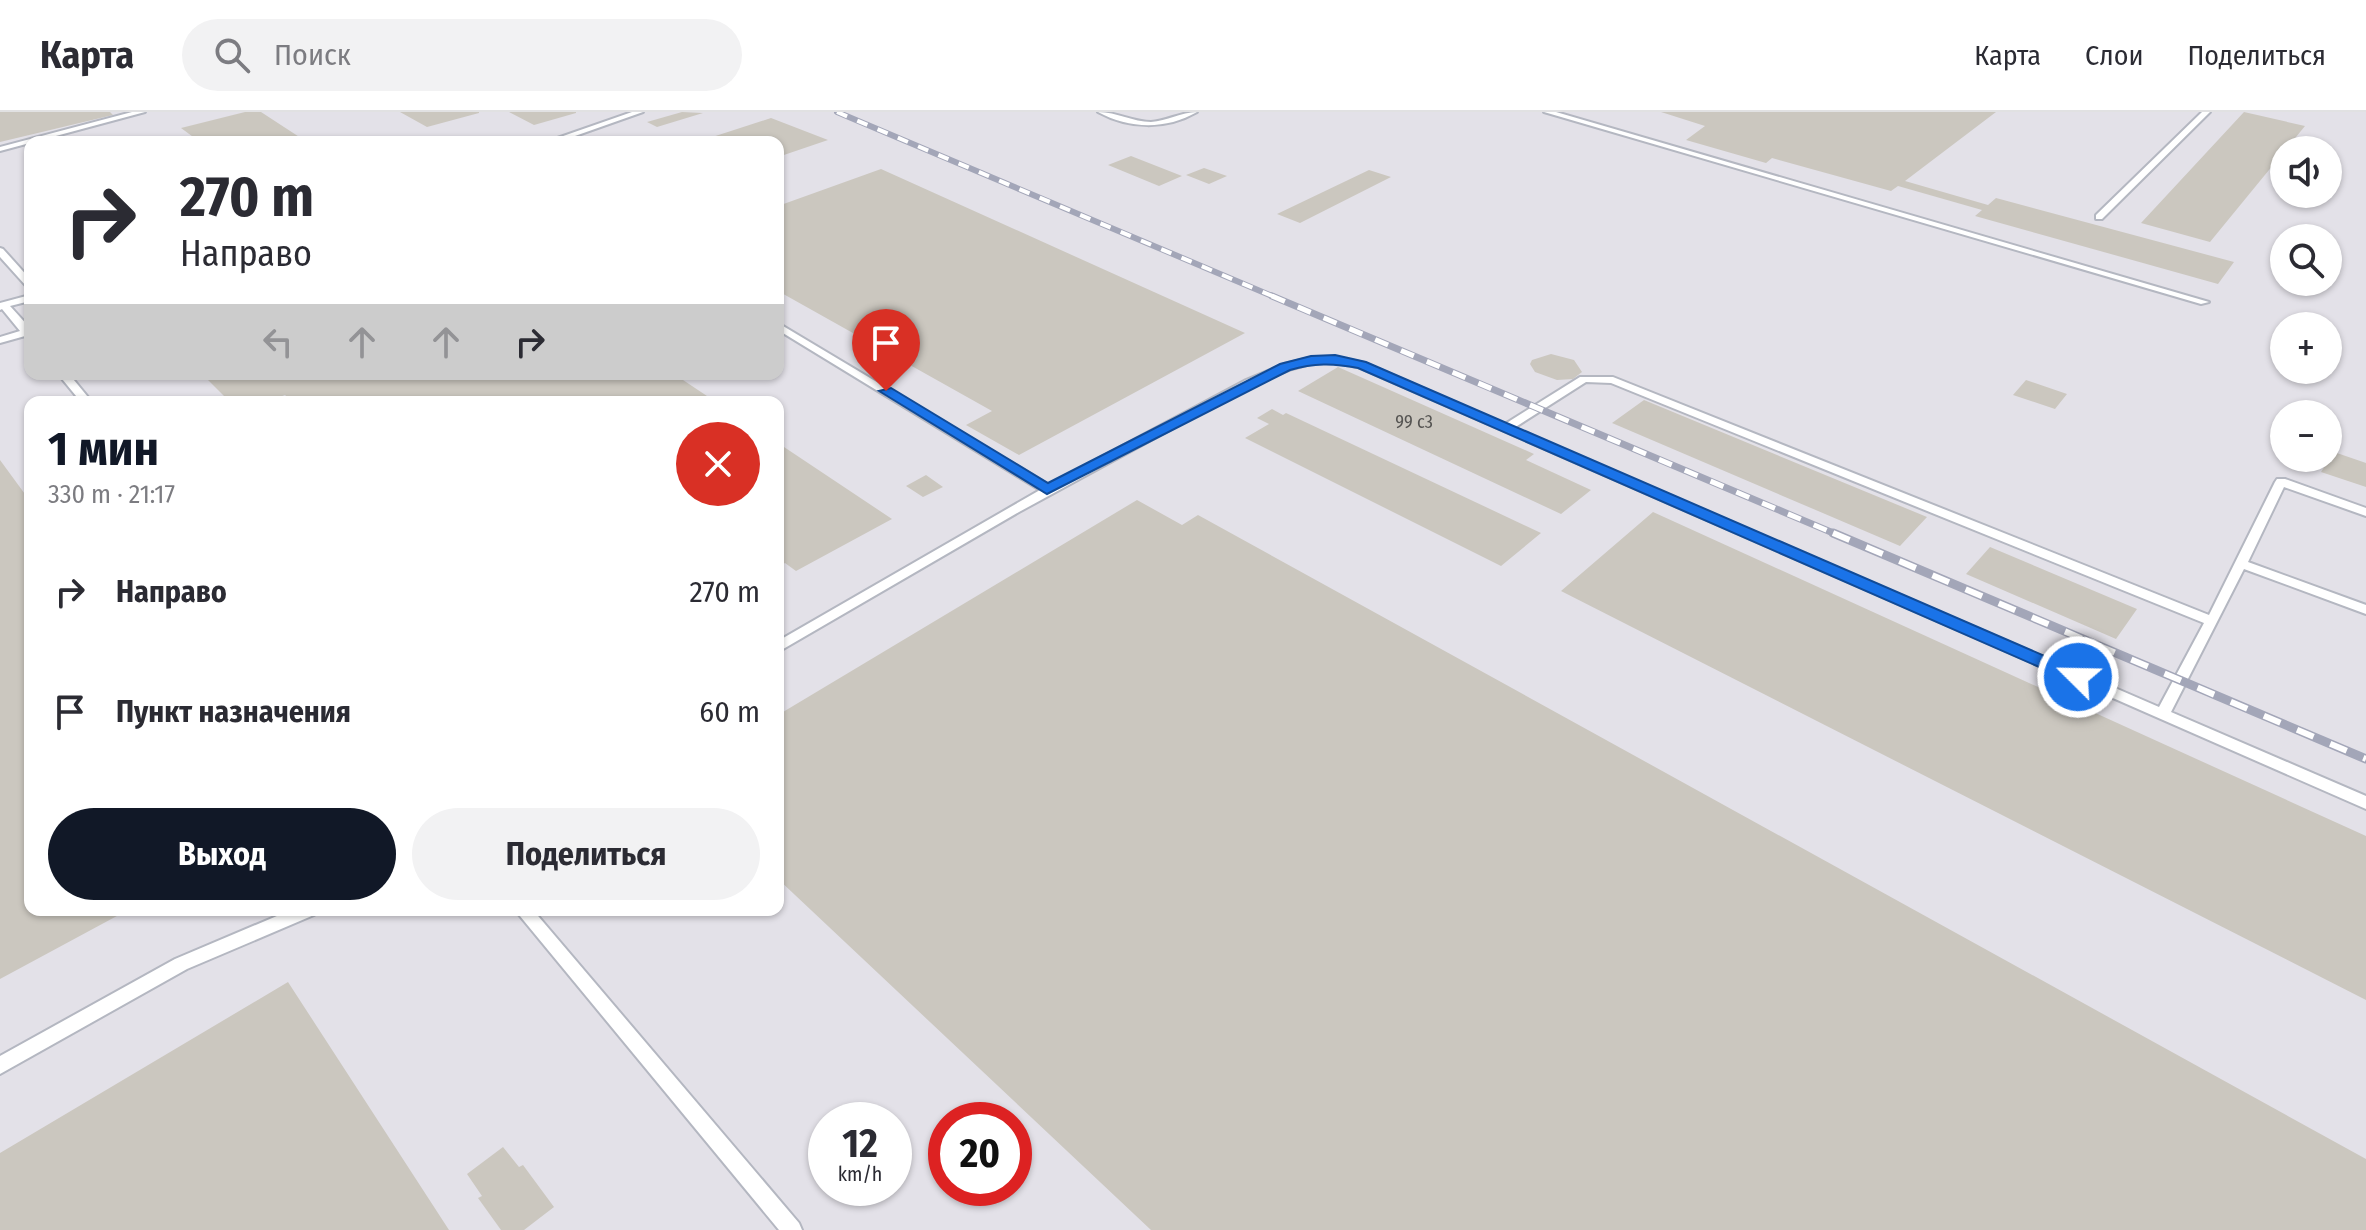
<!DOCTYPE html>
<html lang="ru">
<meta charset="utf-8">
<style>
body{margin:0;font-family:"Fira Sans Condensed",sans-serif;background:#f2f2f3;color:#2b2b33;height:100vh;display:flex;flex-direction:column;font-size:30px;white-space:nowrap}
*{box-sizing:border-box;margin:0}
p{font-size:26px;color:#7c7c81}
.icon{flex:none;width:44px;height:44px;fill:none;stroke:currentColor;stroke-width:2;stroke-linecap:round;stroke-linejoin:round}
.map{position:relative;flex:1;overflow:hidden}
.details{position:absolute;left:24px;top:284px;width:760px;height:520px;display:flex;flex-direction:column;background:#fff;border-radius:16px;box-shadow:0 2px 6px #0004}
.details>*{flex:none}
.hud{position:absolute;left:24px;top:24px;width:760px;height:244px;border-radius:16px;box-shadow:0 2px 6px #0004;background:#fff;color:#2b2b33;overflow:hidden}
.controls{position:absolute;left:2270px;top:24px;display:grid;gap:16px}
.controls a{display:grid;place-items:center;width:72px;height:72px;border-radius:50%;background:#fff;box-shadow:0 2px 6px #0004;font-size:40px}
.speed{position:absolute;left:808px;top:990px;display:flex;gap:16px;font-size:40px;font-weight:700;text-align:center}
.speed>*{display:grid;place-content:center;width:104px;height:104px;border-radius:50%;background:#fff;box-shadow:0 2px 6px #0004;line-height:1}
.speed small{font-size:20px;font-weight:400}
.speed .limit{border:12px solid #d22;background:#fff;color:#111}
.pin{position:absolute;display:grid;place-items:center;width:68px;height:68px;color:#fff;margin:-82px -34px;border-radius:50% 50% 50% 0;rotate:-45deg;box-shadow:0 0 8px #0007}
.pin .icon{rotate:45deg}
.me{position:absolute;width:88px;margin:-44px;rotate:293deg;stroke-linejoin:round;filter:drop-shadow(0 0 6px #0008)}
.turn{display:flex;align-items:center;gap:28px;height:168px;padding:0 24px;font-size:36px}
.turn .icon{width:104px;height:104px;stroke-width:2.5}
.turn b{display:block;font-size:56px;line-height:68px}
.lanes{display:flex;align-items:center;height:76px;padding:0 24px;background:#0003;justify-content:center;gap:40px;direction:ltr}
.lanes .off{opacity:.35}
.round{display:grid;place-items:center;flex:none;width:84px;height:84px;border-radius:42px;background:#f2f2f3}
.summary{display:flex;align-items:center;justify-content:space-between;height:136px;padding:0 24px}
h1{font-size:48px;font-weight:700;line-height:60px;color:#111827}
.cta{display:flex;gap:16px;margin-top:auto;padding:16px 24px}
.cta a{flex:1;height:92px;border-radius:48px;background:#111827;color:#fff;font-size:32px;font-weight:700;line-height:92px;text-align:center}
.cta a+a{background:#f2f2f3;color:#2b2b33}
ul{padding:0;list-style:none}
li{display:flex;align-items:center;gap:24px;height:120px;padding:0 24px}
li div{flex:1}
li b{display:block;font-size:30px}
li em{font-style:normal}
header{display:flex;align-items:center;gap:48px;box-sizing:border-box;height:112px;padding:0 40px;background:#fff;border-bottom:2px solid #e1e1e2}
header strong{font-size:38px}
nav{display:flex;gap:44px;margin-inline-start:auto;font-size:28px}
.search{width:560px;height:72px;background:#f2f2f3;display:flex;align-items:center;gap:20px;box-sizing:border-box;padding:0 28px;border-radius:44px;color:#7c7c81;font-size:30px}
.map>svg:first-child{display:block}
.industrial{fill:#e3e1e8;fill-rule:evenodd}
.building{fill:#cbc7bf}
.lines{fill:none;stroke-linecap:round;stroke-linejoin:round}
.service-casing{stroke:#b4b7c1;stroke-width:4}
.service{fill:#fff;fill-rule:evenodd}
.rail-far2-casing{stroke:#a3a6b8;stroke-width:6}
.rail-far1-casing{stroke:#a3a6b8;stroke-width:7}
.rail-casing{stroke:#a3a6b8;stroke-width:9}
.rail-far2{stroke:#fff;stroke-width:4;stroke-dasharray:11;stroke-linecap:butt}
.rail-far1{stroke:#fff;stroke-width:5;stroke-dasharray:14;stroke-linecap:butt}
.rail{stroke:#fff;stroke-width:6;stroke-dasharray:18;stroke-linecap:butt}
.route{fill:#1a73e8;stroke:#114b97;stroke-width:2}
.labels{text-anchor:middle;stroke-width:6;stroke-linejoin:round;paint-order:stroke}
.far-number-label{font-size:18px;fill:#555452}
</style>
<header>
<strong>Карта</strong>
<div class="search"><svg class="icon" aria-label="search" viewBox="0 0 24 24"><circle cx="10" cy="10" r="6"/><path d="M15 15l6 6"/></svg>Поиск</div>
<nav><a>Карта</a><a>Слои</a><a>Поделиться</a></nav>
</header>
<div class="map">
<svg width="2366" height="1118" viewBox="0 0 2366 1118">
<rect width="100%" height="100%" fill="#efe9e1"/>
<!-- industrial -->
<path class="industrial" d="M0,0H2366V1118H0ZM30,30H778V262H30ZM2284,38H2328V82H2284ZM2284,126H2328V170H2284ZM2284,214H2328V258H2284ZM30,290H778V798H30ZM2284,302H2328V346H2284ZM826,1008H894V1076H826ZM946,1008H1014V1076H946Z"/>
<!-- building -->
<path class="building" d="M0,0H110L113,3L0,30Z
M245,0H261L307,30H200L181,16Z
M400,0H479V1L427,15Z
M509,0H576V1L534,13Z
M682,0L703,1L657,15L647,10Z
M1661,0H1996L1905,69L1988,93L1996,86L2234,150L2218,172L1975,104L1982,98L1898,74L1891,79L1772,46L1766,51L1686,28L1705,14Z
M2244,0L2305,14L2210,130L2141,111Z
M771,6L828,28L778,45V30H697Z
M1131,44L1182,64L1159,74L1108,53Z
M1204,56L1227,64L1209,72L1186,63Z
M881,57L1245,221L1019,343L966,313L992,299L778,179V94Z
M1369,58L1391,65L1300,111L1277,102Z
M1551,242L1574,248L1582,260L1573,267L1557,268L1535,260L1530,252L1532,248Z
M1338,255L1534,342L1526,348L1591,378L1561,402L1298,279Z
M202,262H674L716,290H293L285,283L266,290H230Z
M2026,268L2067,282L2055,297L2013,283Z
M1644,288L1927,405L1900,434L1612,311Z
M1272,297L1283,303L1286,301L1541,421L1501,454L1245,326L1269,312L1257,306Z
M778,331L892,407L796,459L785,451L778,455Z
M2334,340L2366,351V375L2321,360Z
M0,348L30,389V798H128L0,867Z
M926,363L943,375L923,385L906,374Z
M1137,388L1182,413L1198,403L2366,1047V1118H1151L778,767V603Z
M1653,400L2366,724V888L1561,479Z
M1990,435L2137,497L2116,527L1966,462Z
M288,870L449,1118H0V1041Z
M503,1035L519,1055L523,1053L554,1095L524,1118H501L478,1086L482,1084L467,1062Z"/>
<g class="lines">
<defs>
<path id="service" d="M132,0H145L0,39V35Z
M632,0H643L558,30H546Z
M1098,0C1117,0 1133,10 1151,10C1167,9 1181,0 1197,0C1166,18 1129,17 1098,0Z
M1544,0H1556L2209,190L2201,192Z
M2202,0H2210L2102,107H2096V103Z
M0,136L3,137L30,167V176L27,175L0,145Z
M30,183V189L10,194L30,216V227L25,224L0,231V225L20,219L2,197L0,198V191Z
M778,211L1049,373L1246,268L1284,252L1314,245H1334L1365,251L1505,312L1580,265H1613L2209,503L2275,370L2277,367H2285L2366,396V404L2284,375L2248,450L2366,493V502L2244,457L2171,600L2366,684V697L1358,255L1334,251H1314L1292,257L1254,272L1019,400L778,540V529L1040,378L778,218ZM1586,270L1611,271L2204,511L2159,595L1514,316Z
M58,262H69L92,290H81Z
M291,798H316L314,803L187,857L0,962V944L175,847Z
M515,798H533L799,1111L802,1118H779Z"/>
</defs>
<!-- service casing -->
<use href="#service" class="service-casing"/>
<!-- service -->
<use href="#service" class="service"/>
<defs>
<path id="rail-far2" d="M837,0L1277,186"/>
<path id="rail-far1" d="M1272,184L1838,423"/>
<path id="rail" d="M1833,421L2366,647"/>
</defs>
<!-- rail-far2 casing -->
<use href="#rail-far2" class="rail-far2-casing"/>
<!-- rail-far1 casing -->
<use href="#rail-far1" class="rail-far1-casing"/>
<!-- rail casing -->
<use href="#rail" class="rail-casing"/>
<!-- rail-far2 -->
<use href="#rail-far2" class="rail-far2"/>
<!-- rail-far1 -->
<use href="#rail-far1" class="rail-far1"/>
<!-- rail -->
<use href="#rail" class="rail"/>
</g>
<!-- route -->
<path class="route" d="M1335,243L1366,250L2084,561L2087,565L2084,569H2071L1358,256C1333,251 1314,251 1290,258L1047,382L879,279L891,276L1048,371L1280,252L1311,244Z"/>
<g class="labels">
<!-- far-number labels -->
<g class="far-number-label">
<text x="1414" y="316">99 с3</text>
</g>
</g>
</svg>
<div class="controls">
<a><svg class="icon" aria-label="sound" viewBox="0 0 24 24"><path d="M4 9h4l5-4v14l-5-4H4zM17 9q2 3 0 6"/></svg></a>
<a><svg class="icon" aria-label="search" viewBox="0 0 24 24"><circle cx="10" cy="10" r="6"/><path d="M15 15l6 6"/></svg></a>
<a>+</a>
<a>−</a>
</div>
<div class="speed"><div>12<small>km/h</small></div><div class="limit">20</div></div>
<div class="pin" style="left:886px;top:279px;background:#d93025"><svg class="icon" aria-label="arrive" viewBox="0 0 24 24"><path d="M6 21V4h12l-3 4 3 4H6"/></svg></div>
<svg class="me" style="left:2078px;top:565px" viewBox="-20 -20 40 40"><circle r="17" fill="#1a73e8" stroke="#fff" stroke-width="3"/><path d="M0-11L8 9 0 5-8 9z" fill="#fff"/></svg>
<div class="hud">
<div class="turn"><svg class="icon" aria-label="right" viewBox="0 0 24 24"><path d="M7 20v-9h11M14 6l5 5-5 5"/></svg><div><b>270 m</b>Направо</div></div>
<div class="lanes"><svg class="icon off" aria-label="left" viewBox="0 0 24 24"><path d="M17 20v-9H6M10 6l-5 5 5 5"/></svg><svg class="icon off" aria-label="ahead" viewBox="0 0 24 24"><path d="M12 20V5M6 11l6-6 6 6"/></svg><svg class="icon off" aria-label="ahead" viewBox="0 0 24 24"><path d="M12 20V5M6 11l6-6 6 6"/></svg><svg class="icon" aria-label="right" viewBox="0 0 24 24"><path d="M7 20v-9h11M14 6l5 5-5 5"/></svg></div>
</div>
<section class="details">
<div class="summary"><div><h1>1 мин</h1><p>330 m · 21:17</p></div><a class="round" style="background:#d93025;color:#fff"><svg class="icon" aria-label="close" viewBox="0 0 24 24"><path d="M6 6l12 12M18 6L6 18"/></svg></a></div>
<ul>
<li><svg class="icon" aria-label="right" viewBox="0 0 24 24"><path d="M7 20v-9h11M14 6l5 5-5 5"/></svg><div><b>Направо</b></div><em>270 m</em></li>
<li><svg class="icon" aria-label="arrive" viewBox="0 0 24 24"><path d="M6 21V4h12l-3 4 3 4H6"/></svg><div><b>Пункт назначения</b></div><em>60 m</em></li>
</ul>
<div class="cta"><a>Выход</a><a>Поделиться</a></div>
</section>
</div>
